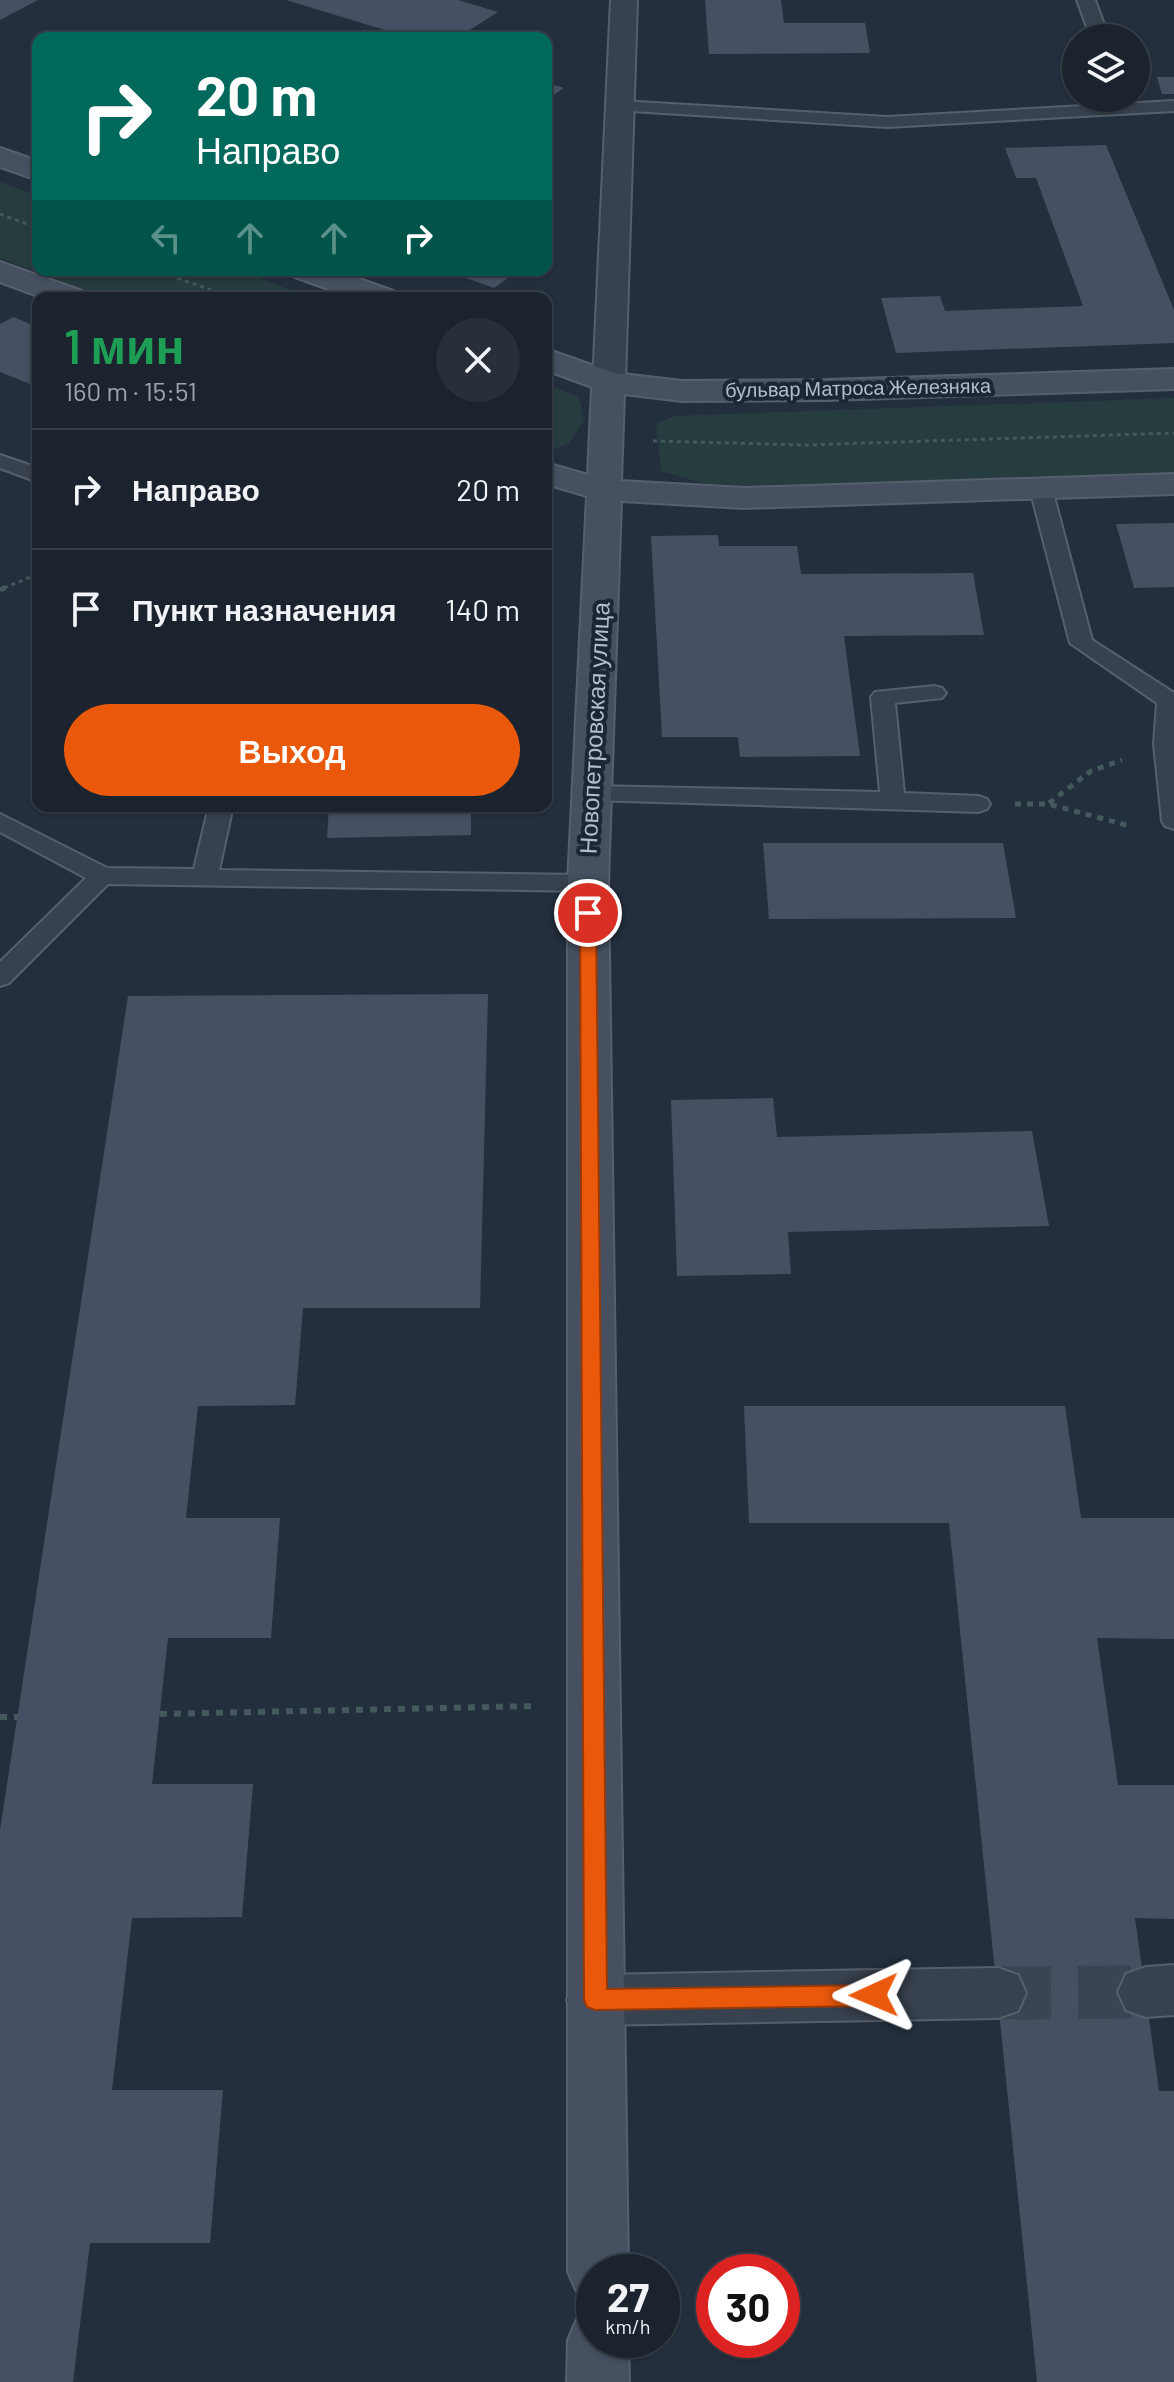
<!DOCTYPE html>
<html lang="ru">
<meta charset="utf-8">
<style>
body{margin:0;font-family:Barlow,sans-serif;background:#282f3a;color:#f1f3f6;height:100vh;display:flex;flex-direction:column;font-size:30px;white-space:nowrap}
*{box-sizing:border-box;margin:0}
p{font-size:26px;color:#a0a4aa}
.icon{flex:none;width:44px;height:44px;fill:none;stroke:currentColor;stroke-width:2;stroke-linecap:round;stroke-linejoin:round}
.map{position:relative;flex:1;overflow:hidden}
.side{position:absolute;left:32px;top:292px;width:520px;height:520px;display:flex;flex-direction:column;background:#1b232e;border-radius:16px;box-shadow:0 2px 6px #0004,0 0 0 2px #39404a}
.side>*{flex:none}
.guide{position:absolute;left:32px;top:32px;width:520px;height:244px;border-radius:16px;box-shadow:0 2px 6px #0004,0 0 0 2px #39404a;background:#00695c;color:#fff;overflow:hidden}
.controls{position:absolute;left:1062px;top:24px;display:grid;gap:16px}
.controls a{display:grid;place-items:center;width:88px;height:88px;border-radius:50%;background:#1b232e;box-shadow:0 2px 6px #0004,0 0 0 2px #39404a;font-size:40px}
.speed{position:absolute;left:576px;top:2254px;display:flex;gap:16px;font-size:40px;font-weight:700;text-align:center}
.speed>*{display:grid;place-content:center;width:104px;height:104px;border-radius:50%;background:#1b232e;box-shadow:0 2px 6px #0004,0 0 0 2px #39404a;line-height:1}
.speed small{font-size:20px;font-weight:400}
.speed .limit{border:12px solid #d22;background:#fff;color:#111}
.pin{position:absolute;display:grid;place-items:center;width:68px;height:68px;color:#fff;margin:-34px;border:4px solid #fff;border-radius:50%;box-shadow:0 2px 8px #0007}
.me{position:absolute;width:88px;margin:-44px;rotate:269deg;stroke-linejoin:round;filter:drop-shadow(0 0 6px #0008)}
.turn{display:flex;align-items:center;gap:28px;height:168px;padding:0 32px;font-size:36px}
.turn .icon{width:104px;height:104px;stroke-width:2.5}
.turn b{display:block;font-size:56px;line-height:68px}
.lanes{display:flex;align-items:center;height:76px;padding:0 32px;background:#0003;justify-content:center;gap:40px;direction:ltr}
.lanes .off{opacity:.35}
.round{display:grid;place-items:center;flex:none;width:84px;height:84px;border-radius:42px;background:#282f3a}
.overview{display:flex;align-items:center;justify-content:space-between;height:136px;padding:0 32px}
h1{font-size:48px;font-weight:600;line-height:60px;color:#1e9e55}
.cta{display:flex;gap:16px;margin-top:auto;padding:16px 32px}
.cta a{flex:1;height:92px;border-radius:48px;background:#ea580c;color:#fff;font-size:32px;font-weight:600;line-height:92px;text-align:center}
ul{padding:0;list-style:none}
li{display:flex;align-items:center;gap:24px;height:120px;padding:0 32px;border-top:2px solid #39404a}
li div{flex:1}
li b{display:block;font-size:30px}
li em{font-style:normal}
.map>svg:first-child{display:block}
.green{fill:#263c3f}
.building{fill:#455162}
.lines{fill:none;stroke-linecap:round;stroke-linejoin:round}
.street-tunnel{stroke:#3a4453;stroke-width:53;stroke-dasharray:53 27;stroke-linecap:butt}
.lane-casing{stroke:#565f6c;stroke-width:4}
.street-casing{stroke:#565f6c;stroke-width:4}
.secondary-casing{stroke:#565f6c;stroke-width:4}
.path-far2{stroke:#44595c;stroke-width:3;stroke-dasharray:4 4;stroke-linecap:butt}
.path-far1{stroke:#44595c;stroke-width:5;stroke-dasharray:6 6;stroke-linecap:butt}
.path{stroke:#44595c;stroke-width:6;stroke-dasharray:7 7;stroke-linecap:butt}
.lane{fill:#38414e;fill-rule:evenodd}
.street{fill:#38414e;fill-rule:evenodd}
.secondary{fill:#465061;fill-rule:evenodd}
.route{fill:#ea580c;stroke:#983908;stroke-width:2}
.labels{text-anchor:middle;stroke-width:8;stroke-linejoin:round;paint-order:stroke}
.far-street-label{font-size:20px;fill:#b4bcc9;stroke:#1d2633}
.street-label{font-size:24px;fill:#b4bcc9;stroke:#1d2633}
</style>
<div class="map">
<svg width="1174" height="2382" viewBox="0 0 1174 2382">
<rect width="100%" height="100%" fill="#242f3e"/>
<!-- green -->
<path class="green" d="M0,182L38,196V270H237L313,298H106L0,258Z
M546,384L579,397L584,420L569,443L546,453Z
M1174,398V473L720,488L661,471L656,424L674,416Z"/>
<!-- building -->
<path class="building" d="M0,0H38L0,20Z
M286,0H458L498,12L457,38H411Z
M705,0H781L784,23H865L870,53L709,54Z
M1157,77H1174V94H1162Z
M546,82L564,88L546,100Z
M1106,145L1174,310V343L896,353L881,298L940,296L945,311L1083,306L1036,178H1016L1005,148Z
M444,270H519L494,288Z
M13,317L38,327V387L0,372V324Z
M1174,523V587L1134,588L1116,524Z
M718,535L719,546H797L801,574L973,573L984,635L844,636L860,756L740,757L738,737H662L651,536Z
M329,806H471V835L327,838Z
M763,843H1003L1016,918L769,919Z
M488,994L480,1308H303L295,1405L198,1406L186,1518H280L271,1638H168L152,1784H253L242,1917L132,1918L112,2090H223L210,2243H90L73,2382H0V1830L128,996Z
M773,1098L777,1137L1032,1131L1049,1226L788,1232L791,1274L677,1276L671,1100Z
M744,1406H1065L1081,1518H1174V1639L1097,1638L1118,1785H1174V1919L1135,1918L1159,2091H1174V2382H1037L949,1523H749Z"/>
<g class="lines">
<!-- street-tunnel -->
<path class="street-tunnel" d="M998,1993L1146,1992"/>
<defs>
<path id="lane" d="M1077,0H1095L1109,38H1091Z
M621,101L887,117L1174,101V111L887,127L615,110L612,106Z
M0,455L38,468V482L0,468Z
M1041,483L1052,489L1092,640L1174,693V829L1165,826L1162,821L1154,744L1157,703L1070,643L1030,489Z
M934,686L942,688L946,693L942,698L895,703L904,793L978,796L987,799L990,804L987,809L978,812L591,800L582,798L579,793L582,788L591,786L880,792L871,697L875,692Z
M209,806H233L219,870L588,875L597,877L601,883L597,889L588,891L108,884L9,983L0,986V962L86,878L0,832V814L107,868L194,869Z"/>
<path id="street" d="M611,0H637L625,382L620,389L609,392L598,389L593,382Z
M1174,1965V2015L1146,2017L1126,2010L1118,1992L1126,1974L1146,1967Z
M998,1968L1018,1975L1026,1993L1018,2011L998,2018L595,2025L575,2018L567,2000L575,1982L595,1975Z"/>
<path id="secondary" d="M0,148L38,161V180L0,167Z
M0,262L82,291L87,298H43L0,282Z
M291,270H335L393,291L398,298H353L295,277Z
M546,349L614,373L682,381L827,380L1174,369V389L827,400L682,401L624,394L621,481L744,488L1174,474V494L744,508L621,501L608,883L628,2272H594V2299L577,2292L568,2272V883L587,496L546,484V463L588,475L592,387L546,370Z
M594,2312V2340H628L629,2382H567L568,2340L577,2319Z"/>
</defs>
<!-- lane casing -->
<use href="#lane" class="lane-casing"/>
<!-- street casing -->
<use href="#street" class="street-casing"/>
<!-- secondary casing -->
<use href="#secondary" class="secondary-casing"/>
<!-- path-far2 -->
<path class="path-far2" d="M0,214L38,228
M155,270L233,298
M653,441L806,445L1174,433
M4,588L38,574"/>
<!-- path-far1 -->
<path class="path-far1" d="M0,590L9,586
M1049,803L1091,771L1122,760
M1015,804H1048L1130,826"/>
<!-- path -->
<path class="path" d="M160,1714L537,1706
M0,1717H18"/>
<!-- lane -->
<use href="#lane" class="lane"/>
<!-- street -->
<use href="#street" class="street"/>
<!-- secondary -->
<use href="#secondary" class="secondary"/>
</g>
<!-- route -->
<path class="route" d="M588,908L596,913L607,1989L874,1985L882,1988L885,1995L882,2003L874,2006L595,2010L587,2007L584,2000L580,913Z"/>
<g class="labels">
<!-- far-street labels -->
<g class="far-street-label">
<text transform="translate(858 388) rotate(-1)" y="7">бульвар Матроса Железняка</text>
</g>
<!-- street labels -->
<g class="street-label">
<text transform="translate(595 728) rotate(-87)" y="8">Новопетровская улица</text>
</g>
</g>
</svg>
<div class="controls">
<a><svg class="icon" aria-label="layers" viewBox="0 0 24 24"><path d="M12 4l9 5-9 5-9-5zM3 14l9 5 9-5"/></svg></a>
</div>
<div class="speed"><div>27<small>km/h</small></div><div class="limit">30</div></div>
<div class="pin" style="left:588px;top:913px;background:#d93025"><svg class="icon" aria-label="arrive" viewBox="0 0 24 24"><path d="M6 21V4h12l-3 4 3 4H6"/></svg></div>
<svg class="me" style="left:874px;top:1995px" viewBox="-20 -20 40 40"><path d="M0-17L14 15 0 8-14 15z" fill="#ea580c" stroke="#fff" stroke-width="4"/></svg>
<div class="guide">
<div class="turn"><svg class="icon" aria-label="right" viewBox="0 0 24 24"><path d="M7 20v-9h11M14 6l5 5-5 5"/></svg><div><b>20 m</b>Направо</div></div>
<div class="lanes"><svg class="icon off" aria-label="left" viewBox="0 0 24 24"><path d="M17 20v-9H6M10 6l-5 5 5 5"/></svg><svg class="icon off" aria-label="ahead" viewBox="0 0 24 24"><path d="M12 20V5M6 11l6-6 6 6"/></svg><svg class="icon off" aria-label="ahead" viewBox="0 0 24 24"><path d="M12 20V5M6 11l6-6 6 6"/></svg><svg class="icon" aria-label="right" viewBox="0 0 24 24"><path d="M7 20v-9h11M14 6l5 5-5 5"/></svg></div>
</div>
<section class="side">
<div class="overview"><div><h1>1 мин</h1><p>160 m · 15:51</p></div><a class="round"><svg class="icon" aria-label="close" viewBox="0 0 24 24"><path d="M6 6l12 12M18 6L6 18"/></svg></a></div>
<ul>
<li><svg class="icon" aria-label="right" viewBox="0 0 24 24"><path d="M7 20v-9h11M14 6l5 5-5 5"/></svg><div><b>Направо</b></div><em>20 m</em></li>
<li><svg class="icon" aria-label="arrive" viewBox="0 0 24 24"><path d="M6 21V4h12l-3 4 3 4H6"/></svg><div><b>Пункт назначения</b></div><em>140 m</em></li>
</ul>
<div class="cta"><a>Выход</a></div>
</section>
</div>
